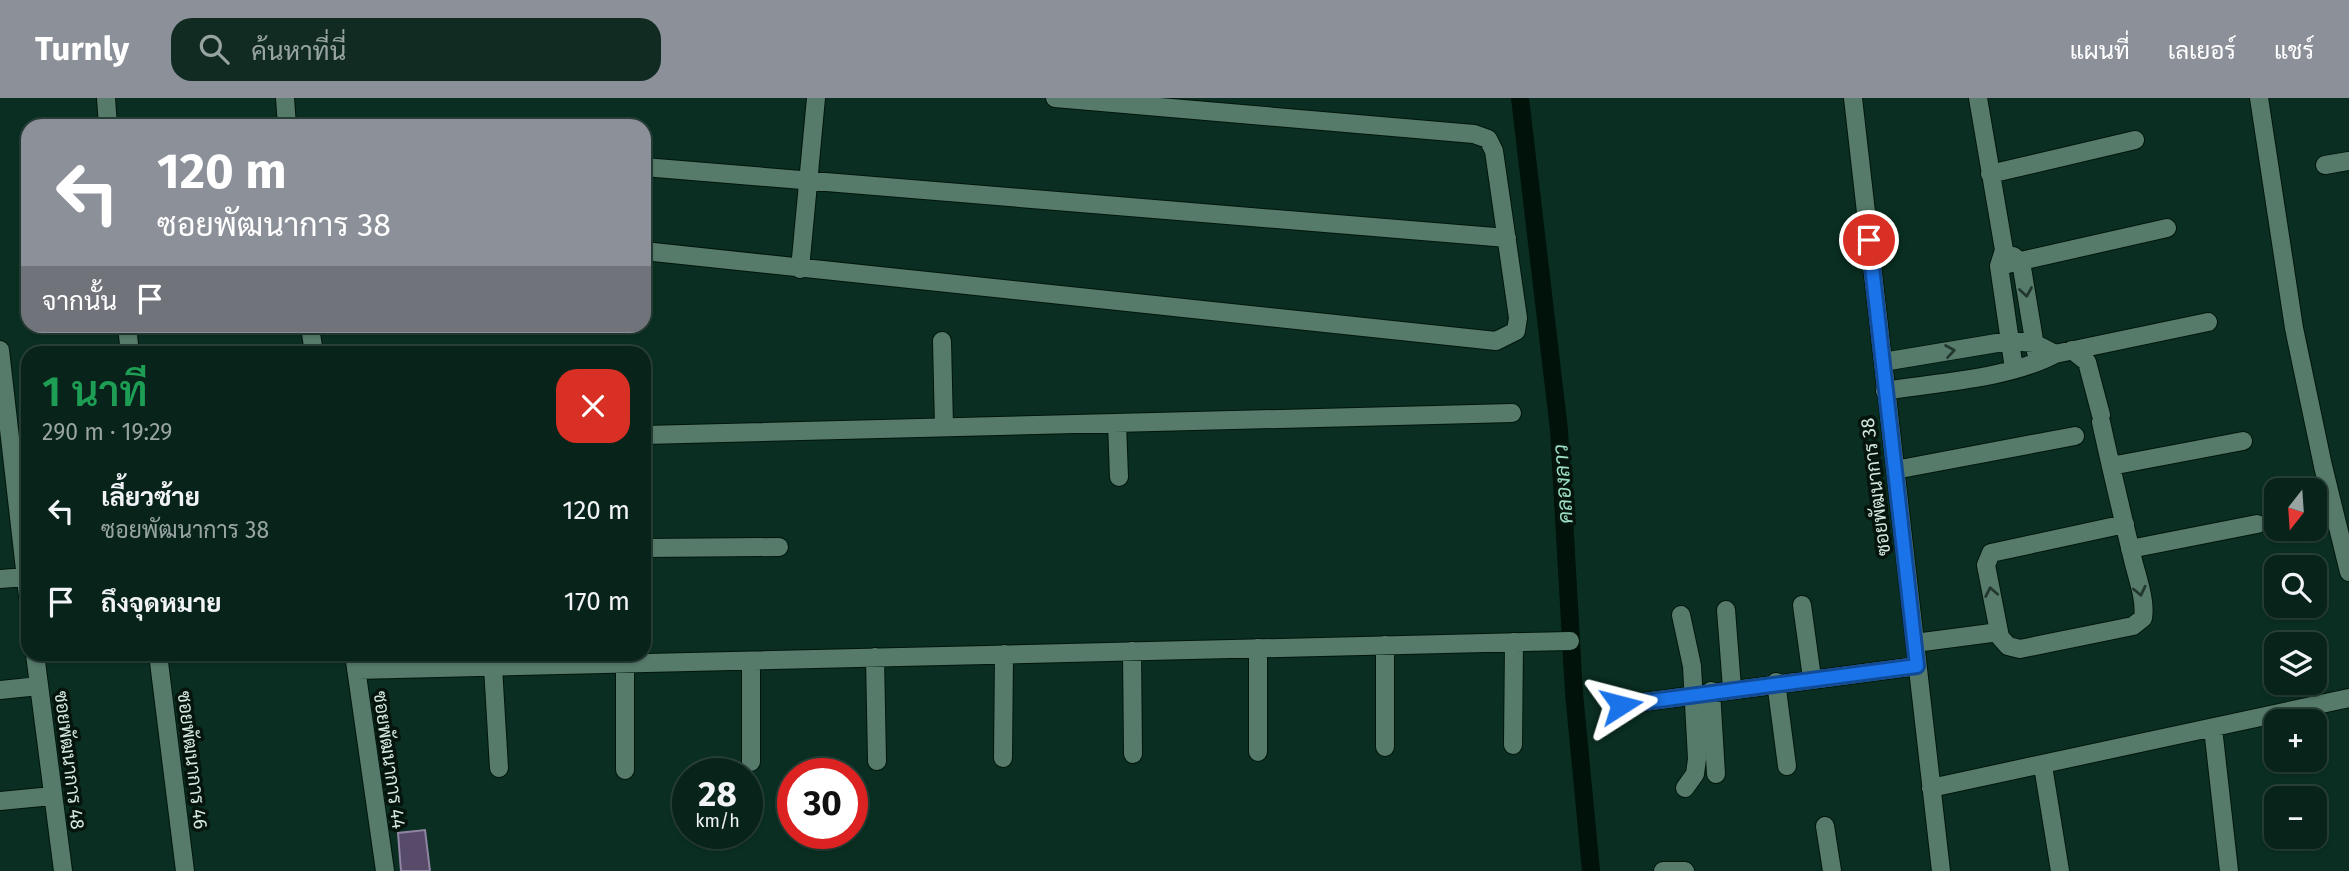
<!DOCTYPE html>
<html lang="th">
<meta charset="utf-8">
<style>
body{margin:0;font-family:"Fira Sans",Sarabun,sans-serif;background:#112b23;color:#f1f3f6;height:100vh;display:flex;flex-direction:column;font-size:26px;white-space:nowrap}
*{box-sizing:border-box;margin:0}
p{font-size:23px;color:#98a4a2}
.icon{flex:none;width:38px;height:38px;fill:none;stroke:currentColor;stroke-width:2;stroke-linecap:round;stroke-linejoin:round}
.map{position:relative;flex:1;overflow:hidden}
.drawer{position:absolute;left:21px;top:248px;width:630px;height:315px;display:flex;flex-direction:column;background:#08231a;border-radius:21px;box-shadow:0 2px 5px #0004,0 0 0 2px #294039}
.drawer>*{flex:none}
.banner{position:absolute;left:21px;top:21px;width:630px;height:214px;border-radius:21px;box-shadow:0 2px 5px #0004,0 0 0 2px #294039;background:#8c9099;color:#fff;overflow:hidden}
.needle{width:46px;rotate:197deg}
.controls{position:absolute;left:2264px;top:380px;display:grid;gap:14px}
.controls a{display:grid;place-items:center;width:63px;height:63px;border-radius:14px;background:#08231a;box-shadow:0 2px 5px #0004,0 0 0 2px #294039;font-size:35px}
.speed{position:absolute;left:672px;top:660px;display:flex;gap:14px;font-size:35px;font-weight:700;text-align:center}
.speed>*{display:grid;place-content:center;width:91px;height:91px;border-radius:50%;background:#08231a;box-shadow:0 2px 5px #0004,0 0 0 2px #294039;line-height:1}
.speed small{font-size:18px;font-weight:400}
.speed .limit{border:10px solid #d22;background:#fff;color:#111}
.pin{position:absolute;display:grid;place-items:center;width:60px;height:60px;color:#fff;margin:-30px;border:4px solid #fff;border-radius:50%;box-shadow:0 2px 7px #0007}
.me{position:absolute;width:77px;margin:-38px;rotate:81deg;stroke-linejoin:round;filter:drop-shadow(0 0 5px #0008)}
.turn{display:flex;align-items:center;gap:24px;height:147px;padding:0 21px;font-size:32px}
.turn .icon{width:91px;height:91px;stroke-width:2.5}
.turn b{display:block;font-size:49px;line-height:60px}
.then{display:flex;align-items:center;height:66px;padding:0 21px;background:#0003;gap:14px;font-size:26px}
.round{display:grid;place-items:center;flex:none;width:74px;height:74px;border-radius:21px;background:#112b23}
.head{display:flex;align-items:center;justify-content:space-between;height:119px;padding:0 21px}
h1{font-size:42px;font-weight:600;line-height:52px;color:#1e9e55}
ul{padding:0;list-style:none}
li{display:flex;align-items:center;gap:21px;height:91px;padding:0 21px}
li div{flex:1}
li b{display:block;font-size:26px}
li em{font-style:normal}
header{display:flex;align-items:center;gap:42px;box-sizing:border-box;height:98px;padding:0 35px;background:#8c9099;color:#fff}
header strong{font-size:33px}
nav{display:flex;gap:38px;margin-inline-start:auto;font-size:24px}
.search{width:490px;height:63px;background:#112b23;display:flex;align-items:center;gap:18px;box-sizing:border-box;padding:0 24px;border-radius:21px;color:#98a4a2;font-size:26px}
.map>svg:first-child{display:block}
.lines{fill:none;stroke-linecap:round;stroke-linejoin:round}
.canal{stroke:#001209;stroke-width:18}
.building{fill:#574b69;stroke:#9084a3;stroke-width:2}
.minor-casing{stroke:#00160c;stroke-width:20}
.minor{stroke:#567b6b;stroke-width:18}
.oneway{stroke:#22382f}
.route-casing{stroke:#114b97;stroke-width:18}
.route{stroke:#1a73e8;stroke-width:12}
.labels{text-anchor:middle;stroke-width:7;stroke-linejoin:round;paint-order:stroke}
.street-label{font-size:19px;fill:#d4e8df;stroke:#06140e}
.water-label{font-size:21px;font-style:italic;fill:#9bdfc2;stroke:#06140e}
</style>
<header>
<strong>Turnly</strong>
<div class="search"><svg class="icon" aria-label="search" viewBox="0 0 24 24"><circle cx="10" cy="10" r="6"/><path d="M15 15l6 6"/></svg>ค้นหาที่นี่</div>
<nav><a>แผนที่</a><a>เลเยอร์</a><a>แชร์</a></nav>
</header>
<div class="map">
<svg width="2349" height="773" viewBox="0 0 2349 773">
<rect width="100%" height="100%" fill="#0a2f22"/>
<g class="lines">
<!-- canal -->
<path class="canal" d="M1520,0L1559,332L1574,595L1591,773"/>
</g>
<!-- building -->
<path class="building" d="M425,732L430,773H401L398,735Z"/>
<g class="lines">
<defs>
<path id="minor" d="M106,0L108,28
M285,0L287,28
M1853,0L1941,773
M1978,0L2004,152L1999,168L2014,271
M2259,0L2294,230L2323,368L2349,474
M2325,67L2349,63
M644,69L1507,140
M1990,76L2135,42
M644,153L1496,243L1516,233L1518,220L1494,53L1488,41L1474,36L1055,0
M2013,158L2021,164L2036,254
M1999,168L2167,130
M800,171L816,0
M127,228L130,256
M310,228L314,256
M942,243L944,329
M0,252L28,498
M2072,252L2087,264L2101,317
M1883,264L2009,243L2034,245L2055,256
M1885,293C1939,284 2008,281 2055,256L2208,224
M2101,324C2111,370 2122,416 2133,462C2137,479 2146,502 2143,520L2133,528L2020,551L2008,548L2000,539L1986,467L1991,455L2125,426
M1117,325L1119,379
M644,337L1512,315
M2111,368L2243,343
M1895,372L2075,338
M644,450L779,449
M2130,451L2257,426
M0,481L26,479
M1802,507L1812,580
M1726,512L1732,590
M1681,517L1692,568L1697,661L1695,676L1685,690
M1915,545L1999,534
M1385,547V649
M1132,553L1133,656
M35,556L63,773
M158,556L185,773
M354,556L385,773
M875,559L877,663
M751,563V664
M493,569L499,670
M356,572L1570,543
M1776,584L1787,668
M0,592L39,588
M1711,593L1716,676
M1621,607L1917,568
M2213,630L2229,773
M1513,647L1514,544
M1258,654V550
M1003,660L1004,556
M2043,668L2060,773
M625,672V566
M1931,690L2349,600
M0,703L52,698
M1825,728L1832,773
M1663,773H1685"/>
</defs>
<!-- minor casing -->
<use href="#minor" class="minor-casing"/>
<!-- minor -->
<use href="#minor" class="minor"/>
</g>
<!-- one-way arrows -->
<defs><path id="oneway-chevron" d="M-2-3.5L2.5 0L-2 3.5" fill="none" stroke-width="1.6" stroke-linecap="round" stroke-linejoin="round" transform="scale(1.75)"/></defs>
<g class="oneway">
<use href="#oneway-chevron" transform="translate(2026 194) rotate(81)"/>
<use href="#oneway-chevron" transform="translate(1950 253) rotate(-9)"/>
<use href="#oneway-chevron" transform="translate(2140 493) rotate(77)"/>
<use href="#oneway-chevron" transform="translate(1991 494) rotate(-101)"/>
</g>
<g class="lines">
<defs>
<path id="route" d="M1621,607L1917,568L1869,142"/>
</defs>
<!-- route casing -->
<use href="#route" class="route-casing"/>
<!-- route -->
<use href="#route" class="route"/>
</g>
<g class="labels">
<!-- street labels -->
<g class="street-label">
<text transform="translate(1875 389) rotate(-97)" y="7">ซอยพัฒนาการ 38</text>
<text transform="translate(70 662) rotate(83)" y="7">ซอยพัฒนาการ 48</text>
<text transform="translate(193 662) rotate(83)" y="7">ซอยพัฒนาการ 46</text>
<text transform="translate(390 662) rotate(82)" y="7">ซอยพัฒนาการ 44</text>
</g>
<!-- water labels -->
<g class="water-label">
<text transform="translate(1563 386) rotate(-94)" y="7">คลองลาว</text>
</g>
</g>
</svg>
<div class="controls">
<a><svg class="needle" viewBox="-14 -14 28 28"><path d="M0-13l5 13h-10z" fill="#e53935"/><path d="M0 13l5-13h-10z" fill="#98a4a2"/></svg></a>
<a><svg class="icon" aria-label="search" viewBox="0 0 24 24"><circle cx="10" cy="10" r="6"/><path d="M15 15l6 6"/></svg></a>
<a><svg class="icon" aria-label="layers" viewBox="0 0 24 24"><path d="M12 4l9 5-9 5-9-5zM3 14l9 5 9-5"/></svg></a>
<a>+</a>
<a>−</a>
</div>
<div class="speed"><div>28<small>km/h</small></div><div class="limit">30</div></div>
<div class="pin" style="left:1869px;top:142px;background:#d93025"><svg class="icon" aria-label="arrive" viewBox="0 0 24 24"><path d="M6 21V4h12l-3 4 3 4H6"/></svg></div>
<svg class="me" style="left:1621px;top:607px" viewBox="-20 -20 40 40"><path d="M0-17L14 15 0 8-14 15z" fill="#1a73e8" stroke="#fff" stroke-width="4"/></svg>
<div class="banner">
<div class="turn"><svg class="icon" aria-label="left" viewBox="0 0 24 24"><path d="M17 20v-9H6M10 6l-5 5 5 5"/></svg><div><b>120 m</b>ซอยพัฒนาการ 38</div></div>
<div class="then">จากนั้น<svg class="icon" aria-label="arrive" viewBox="0 0 24 24"><path d="M6 21V4h12l-3 4 3 4H6"/></svg></div>
</div>
<section class="drawer">
<div class="head"><div><h1>1 นาที</h1><p>290 m · 19:29</p></div><a class="round" style="background:#d93025;color:#fff"><svg class="icon" aria-label="close" viewBox="0 0 24 24"><path d="M6 6l12 12M18 6L6 18"/></svg></a></div>
<ul>
<li><svg class="icon" aria-label="left" viewBox="0 0 24 24"><path d="M17 20v-9H6M10 6l-5 5 5 5"/></svg><div><b>เลี้ยวซ้าย</b><p>ซอยพัฒนาการ 38</p></div><em>120 m</em></li>
<li><svg class="icon" aria-label="arrive" viewBox="0 0 24 24"><path d="M6 21V4h12l-3 4 3 4H6"/></svg><div><b>ถึงจุดหมาย</b></div><em>170 m</em></li>
</ul>
</section>
</div>
